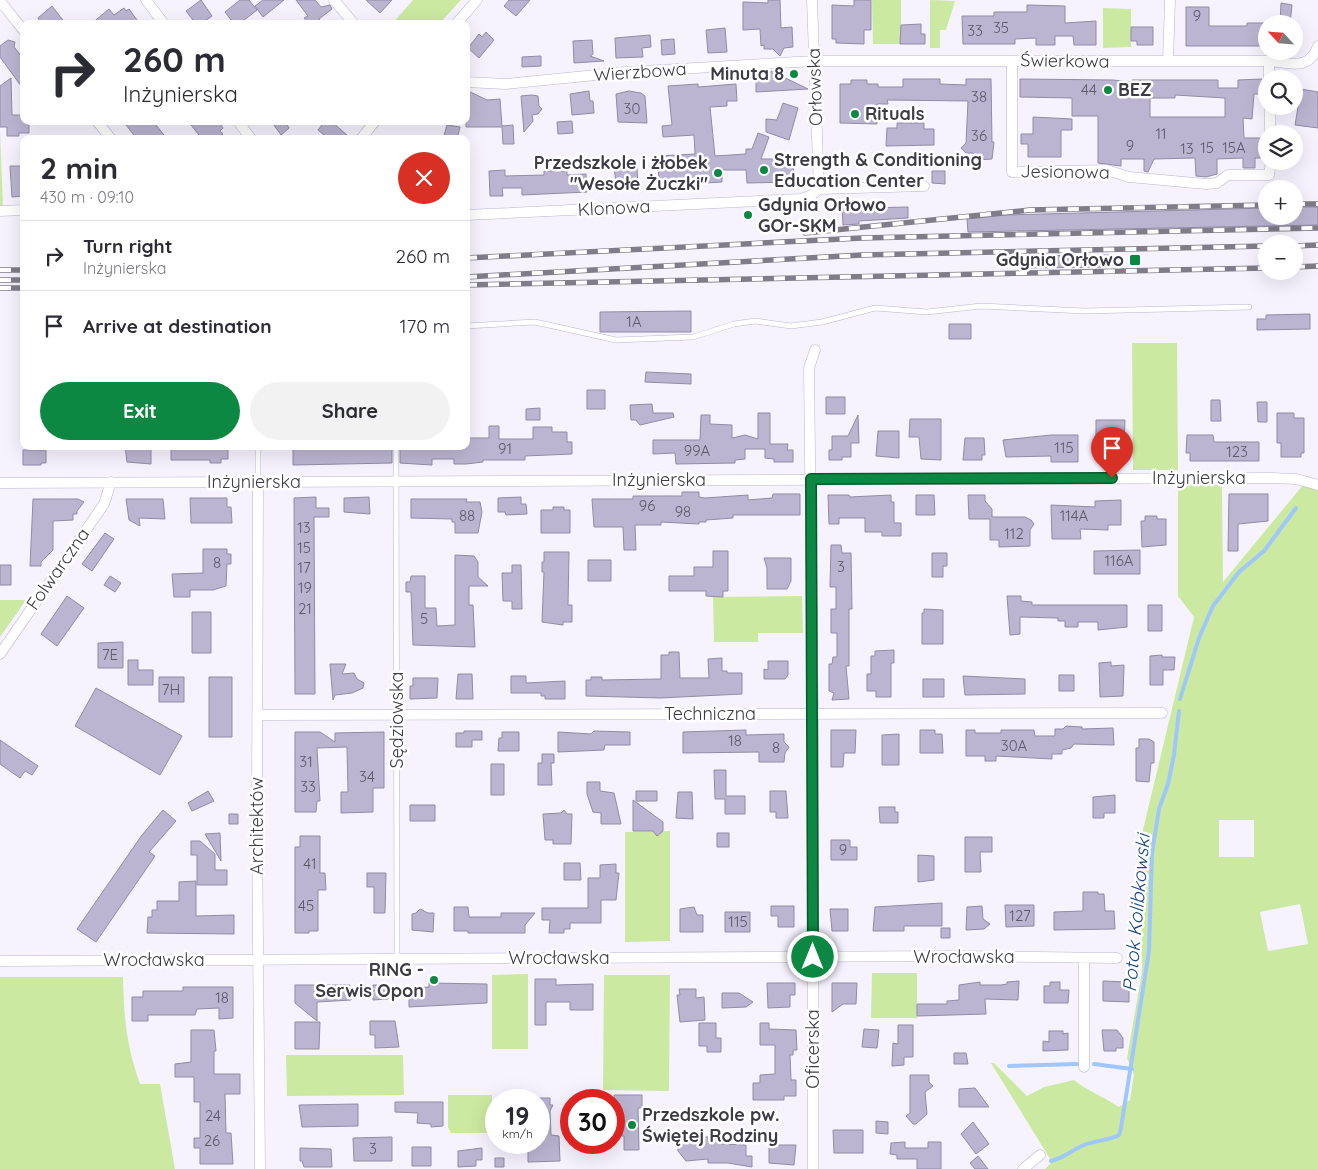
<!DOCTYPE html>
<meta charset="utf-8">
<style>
body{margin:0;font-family:Quicksand,sans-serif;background:#f2f2f3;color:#2b2b33;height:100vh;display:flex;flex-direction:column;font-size:19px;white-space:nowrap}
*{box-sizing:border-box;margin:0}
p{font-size:16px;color:#7c7c81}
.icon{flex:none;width:28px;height:28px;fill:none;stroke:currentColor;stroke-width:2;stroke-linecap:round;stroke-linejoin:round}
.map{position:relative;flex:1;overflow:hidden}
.side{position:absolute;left:20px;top:135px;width:450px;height:315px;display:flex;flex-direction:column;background:#fff;border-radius:10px;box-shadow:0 5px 20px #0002}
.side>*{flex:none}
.hud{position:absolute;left:20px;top:20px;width:450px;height:105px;border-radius:10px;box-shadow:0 5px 20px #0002;background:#fff;color:#2b2b33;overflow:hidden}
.needle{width:32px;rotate:296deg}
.buttons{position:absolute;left:1258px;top:15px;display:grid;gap:10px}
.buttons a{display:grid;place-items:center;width:45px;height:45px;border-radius:50%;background:#fff;box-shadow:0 5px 20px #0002;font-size:25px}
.speed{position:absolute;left:485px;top:1089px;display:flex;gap:10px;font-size:25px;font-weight:700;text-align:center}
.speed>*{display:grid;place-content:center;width:65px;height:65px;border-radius:50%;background:#fff;box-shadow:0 5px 20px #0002;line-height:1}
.speed small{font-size:12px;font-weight:400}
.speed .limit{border:8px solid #d22;background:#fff;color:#111}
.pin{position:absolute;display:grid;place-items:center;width:42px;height:42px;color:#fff;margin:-51px -21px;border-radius:50% 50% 50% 0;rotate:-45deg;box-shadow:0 0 5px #0007}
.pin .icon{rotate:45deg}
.me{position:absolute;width:55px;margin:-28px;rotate:0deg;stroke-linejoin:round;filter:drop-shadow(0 0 4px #0008)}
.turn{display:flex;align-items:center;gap:18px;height:105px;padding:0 20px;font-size:22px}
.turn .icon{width:65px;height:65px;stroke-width:2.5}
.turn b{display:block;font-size:35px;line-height:42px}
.round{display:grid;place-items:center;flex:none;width:52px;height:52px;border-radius:26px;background:#f2f2f3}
.summary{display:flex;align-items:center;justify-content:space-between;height:85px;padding:0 20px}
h1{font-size:30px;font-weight:700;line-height:38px}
.action{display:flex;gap:10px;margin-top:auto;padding:10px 20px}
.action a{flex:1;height:58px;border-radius:30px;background:#0d8842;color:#fff;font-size:20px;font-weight:700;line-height:58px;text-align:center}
.action a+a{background:#f2f2f3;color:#2b2b33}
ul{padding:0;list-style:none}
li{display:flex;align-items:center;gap:15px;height:70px;padding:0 20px;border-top:1px solid #e1e1e2}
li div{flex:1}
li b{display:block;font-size:19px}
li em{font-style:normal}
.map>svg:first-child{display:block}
.green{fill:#cce9a1;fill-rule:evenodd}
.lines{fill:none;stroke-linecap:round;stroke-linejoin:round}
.stream{stroke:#9fc7fc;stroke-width:4}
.building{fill:#bbb5d1;stroke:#918ba6;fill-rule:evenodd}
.lane-casing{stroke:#bab4d0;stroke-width:6}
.street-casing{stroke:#bab4d0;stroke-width:11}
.lane{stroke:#fff;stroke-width:5}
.street{stroke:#fff;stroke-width:10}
.rail-casing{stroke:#807d89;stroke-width:5.5}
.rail{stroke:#fff;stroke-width:4;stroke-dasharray:11;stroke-linecap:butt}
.route-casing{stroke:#08582b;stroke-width:12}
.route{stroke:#0d8842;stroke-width:9}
.poi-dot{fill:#0d8842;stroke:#fff;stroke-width:2}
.labels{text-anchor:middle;stroke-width:5;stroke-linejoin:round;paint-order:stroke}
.number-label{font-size:15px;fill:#5c5a69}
.street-label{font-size:18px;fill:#3d3b46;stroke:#fff}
.poi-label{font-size:18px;font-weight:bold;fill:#3d3b46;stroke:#fff;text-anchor:start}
.water-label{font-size:19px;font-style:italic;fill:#15467f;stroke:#fff}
</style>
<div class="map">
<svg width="1318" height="1169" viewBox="0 0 1318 1169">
<rect width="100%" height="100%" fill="#f6f3ff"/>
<!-- green -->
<path class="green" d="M413,0H461L439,24H392Z
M872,0H901V44H873Z
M930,0L955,1L946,30H940V48H930Z
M1103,8L1131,9V47L1103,48Z
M0,130L3,207H0Z
M1132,343H1177L1178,470H1133Z
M1178,485H1222L1223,582L1303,485L1318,491V1169H1045L1052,1162L991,1063H994L1027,1096L1044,1087L1074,1080C1088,1091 1104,1097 1119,1107L1130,1100L1134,1074L1127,1058L1142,972L1141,838L1194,617L1178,596ZM1219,820H1254V857H1219ZM1300,904L1308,944L1268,951L1260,912Z
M802,596L803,633H758V642H714L713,597Z
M0,600H26L0,637Z
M670,831V941L625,942V832Z
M872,973H917V1018H871Z
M528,974V1049H492V975Z
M604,975H670L669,1091L603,1090Z
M0,977H123C124,1018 126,1044 140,1084H160L175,1169H0Z
M286,1055H403L404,1095L287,1096Z
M448,1095H492V1133H451L448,1127Z"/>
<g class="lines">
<!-- stream -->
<path class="stream" d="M1180,699L1199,638L1213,606L1239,572L1264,551L1296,508
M1094,1064L1132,1069
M1009,1066L1077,1064
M1051,1161C1064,1158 1072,1150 1084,1145C1096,1140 1108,1141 1119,1135L1121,1128L1149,951L1152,853L1159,809L1168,784L1174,755L1179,711"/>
</g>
<!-- building -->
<path class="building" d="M201,0L212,16L201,24H196L186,11Z
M240,0H249L257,10L239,24H234L225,12Z
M263,0H284L263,17L255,6Z
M296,0H315L321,7L330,5L332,9L319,19L322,24H309L304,18L308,16Z
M366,0H392L380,13Z
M509,0H530L516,16L504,6Z
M768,0H780L781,28L792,27L793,47L784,48L780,56L773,49H764V45L761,46L760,29L743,30V2L768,3Z
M854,0H871V30H864V44L836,43V39H832V5L854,6Z
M1281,3L1292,5L1290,24H1280Z
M1027,5L1065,6V23L1096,21V45H1074L1073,36H1055V45H1036V38L1015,39V44H963L962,16H994V12H1027Z
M52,6L66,24H42L38,18Z
M1186,7H1209V26H1247V23H1266V46H1186Z
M124,8L126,11L129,9L140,24H91L109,9L114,15Z
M921,24V34H925V44H900L901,25Z
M1131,27H1153V45H1137V41H1131Z
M725,28L727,52L708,53L706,30Z
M486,32L494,40L479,58L468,48L479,34L482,37Z
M650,35L651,47L642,48L643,57L616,58L615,38Z
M674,39L675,54L662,55L661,40Z
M8,40L15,42L14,47L24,59V90L0,57V46Z
M592,40L593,54L590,56L604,61L574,63L573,41Z
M541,56V66L522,67V57Z
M771,71L808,89L756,92V79H767Z
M11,78L12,115H24V121H29V133H19V136H7V127H0V86Z
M903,79H940V84L966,85V79H991L992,142H994L992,159L976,160L973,153H966L961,148L966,143L968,101L887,100L888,104H877V124L840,123V84H851V80H867V84H878V87H903Z
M1020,79L1113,80L1132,82V80H1218V88H1238V80L1262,79V94H1254L1252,119L1243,118L1244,138H1263V158H1255V168H1243V158L1217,159V174L1206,177L1196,176L1195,158L1154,159L1148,172L1144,171V159H1121V166L1098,163V116H1072V98L1020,97ZM1175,95L1225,98V117H1150V98H1175Z
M698,84V87L736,84L737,101H727V106L710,107L715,156L746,154V149H752L758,133L769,137L761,159H793L794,182L747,183L746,170H722V182L659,186L658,156L695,154L694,135L663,137L662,126L672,125L668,86Z
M1301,89L1318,92V128L1295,125Z
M466,90L487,100L500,99L502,126L513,125L514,144H503L502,127H466Z
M589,91L590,101H593L594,113L572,115L570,94Z
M629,91L641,93L645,96L647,123L618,122L616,94Z
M531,95L538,96L539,106L542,109L538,114L532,115L533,121L524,132L521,96Z
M783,103L798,108L789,140L766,132V119L777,120Z
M1033,117L1072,119V130H1061V157H1028V144H1021V134H1033Z
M123,121H153L167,139H137Z
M188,121H218L223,128L220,131L223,134L218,139H202Z
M271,121H285L289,128L281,135Z
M325,121H331L348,136L329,139L318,130Z
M572,121L573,133L558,134L557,122Z
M897,123H924V129H934V145L886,146L887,128H897Z
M447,125L460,127L457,139H443Z
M10,166H21V168H24V196L12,197Z
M637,166L638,189L617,190L614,167Z
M505,170V176L544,175V171H567V175L586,174L587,192L522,195V188H502L503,196H490L489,171Z
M932,171H945V184L932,183Z
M864,204V208L908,207V218L859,221V224L843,225L842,205Z
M1294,207H1318V225L968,232L967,219L1006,215L1266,208V216H1294Z
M1110,255V267L1021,268V256Z
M691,311V332H600V312Z
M1310,314V329L1257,330V319H1266V315Z
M949,324H971V339H949Z
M646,372L691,374V384L645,382Z
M587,390H605V409H587Z
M826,397H845V414H826Z
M1211,400H1220L1221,421H1211Z
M1257,402H1267V422H1258Z
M652,404L653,413H673L674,417L640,425L636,420H631L630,405Z
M540,408V420H526V409Z
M758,413H770V444H788L787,450H793V462H774V459L765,458V449H745V459L735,460V463L676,464L675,453L653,454V440H700L701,415H710V424L732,425V438L745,435L758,439Z
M1277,413H1294V418H1304V453H1301V457H1281V443H1277Z
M858,415L859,443H851V457H842V460H829V450H832V436H848Z
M910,419H941V460L921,459L919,437H909Z
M1096,420H1125L1124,441L1096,440Z
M489,426H499V439H533V427H552V432H567V442H572V454L525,456V460H483V462L466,464H454V459H432V465L400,463V446H466V440L471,438H489Z
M878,431H899V458L876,456Z
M1051,435H1078V462H1051V456L1006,457L1003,440Z
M1187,435H1213L1214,442H1259V461H1190V453H1186Z
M965,438H984L985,455H982V460H963Z
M125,446H151V464L127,462Z
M171,446H228V459H221V463H210V460H171Z
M293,446H392V463L293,465Z
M23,450H46V463H41V465H23Z
M682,492H699V497L705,498L748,495V500L772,498L773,494H800V515H733V518L706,520V522H699V524L661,522V525H635L636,550H624L623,527H594L592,499H633V496H682Z
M1229,494H1268V521L1238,524V551H1228Z
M828,495H849L850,497L891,495V502H894V523H901V536H882V532H865V518H839V524H829Z
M916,495H934L935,515H916Z
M968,495H985V501L992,509V517H1025L1031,520L1034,524L1030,530V546L999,547V540H990V519H969Z
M316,497V508H329V517H314L315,694H295L294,498Z
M369,497L370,514L344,512V498Z
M521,497V504H526L527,514L506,515L505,512H498V498Z
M190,498H227V507H231L232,523H191Z
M33,499H78L84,502L77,511V514H73V520L53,521V550L41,562V566H30Z
M126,499H163L165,519L139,518L140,526L129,520Z
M411,499H467L466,502H480L482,512L478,533H455V522H452V519L411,518Z
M1121,500V525H1108V530L1080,529L1081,539H1052L1051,505L1095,507V501Z
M553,507H564V510H570V533H541V510H553Z
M1145,516H1157V519H1166V545L1142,547L1141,521H1145Z
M105,533L114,539L92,571L82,564Z
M831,545H841L842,553H851L852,609H849V666H846L849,699L832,700L834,693L829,691V664H832L833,657H837V633H831V609H836V587H830Z
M203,549H227V554H231V564H227L226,586L213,590H190V597H174L172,574L203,573Z
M1140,550V574H1094V551Z
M713,551H728V591H723V597L706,596V591H669V576H694V567H713Z
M544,552H569L568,605H572V622H563V625L542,622L544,572H542V562H544Z
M932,553H947V566H943V577H932Z
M455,555L474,556L478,562V577L488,586H469V605H473L475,647L413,645L411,592H406V582H410L411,576H425V608H436L437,626L455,625Z
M764,558H791V581L787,589H767V568Z
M588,560H611V581H588Z
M0,565H11V585H0Z
M512,565H521L522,609H512V601H503L502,573H512Z
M110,576L121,583L115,592L104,585Z
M67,596L84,608L57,646L41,634Z
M1007,596H1021V601L1032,602V605H1127V627L1098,630V622H1078V627H1065V621H1058V618L1020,617V634L1010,635Z
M1148,605H1162V631H1148Z
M924,609L943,610V644H922V613H924Z
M192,612H211V653H192Z
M123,642V668H98V643Z
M894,650V663H891V697H876V691H867V674H871V656H875V651Z
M669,652H679L680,678H709L708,659L722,658V671H727V673H742V694L660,698L586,696V680H591V677H602V680L661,679V655H669Z
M1162,655V657H1175L1174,670H1163V685H1150V656Z
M128,660H138V670H153V685H128Z
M768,661H788V675L785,679H764V669L768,670Z
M1111,662V666L1124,665L1123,696L1100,697L1099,663Z
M330,664H346L342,674L354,673L357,679L364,683L363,688L352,693L335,695L333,700Z
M458,674H472L473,699H456Z
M1059,675H1074V691H1059Z
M511,676H526V683L565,681V699H545V696H541V693H511Z
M963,676L1025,679V694L965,695Z
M159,677H184V702H159Z
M209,677H232V737H209Z
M413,678H438L437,698L410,699V686H413Z
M923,679H944V697H923Z
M96,688L182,736L160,775L75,726Z
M1066,726L1082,727V729L1113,728L1114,745L1074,744L1071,748L1062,750V754H1052V759L996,756V761H985V756H966V730H975V733H1001V730H1034L1035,736H1055V729H1063Z
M746,730V735L784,734V742L789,747L785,753L784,762H759V752L683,753V732Z
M831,730H856L855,753H844L843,767H831Z
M920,730H935V734H942L943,753H920Z
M464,731H482V740H472V747H456V733H464Z
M594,731L630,732V745H605L604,750L558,752V732L591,734Z
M295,732H320L335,742V733L384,732V788H373V812L341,813V792H348L347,747L317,748L320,801H317L316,812H295Z
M502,732H519V751H498L499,738H502Z
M899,734V765H882V735Z
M1139,739H1149L1154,742V763H1151L1149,782L1136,781V748H1139Z
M0,740L38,766L32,775L25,771L20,778L0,764Z
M542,754H554V763H551L552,785H538V763H542Z
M491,764H504V795H491Z
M714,770H726V796H745V814H725V799H715Z
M587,782H600V791L614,793L621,824H601V813L593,812L587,794Z
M208,791L214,801L192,811L188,803Z
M636,791H657V801H636Z
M770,791H786L788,818H776V812H770Z
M678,792H692L693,819L676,818Z
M1115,795V813H1104V818H1093V797Z
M633,800L663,822V831L657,836L653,831H633Z
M410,805H435V821H410Z
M879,807H895V812H898V823H880Z
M163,810L176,821L149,852L155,856L96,942L77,929L142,835Z
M564,810L567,814H572L571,844H553V840H545L543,814L561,813Z
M229,814H238V824H229Z
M220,833L221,861L205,834Z
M717,833H729V847H717Z
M300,836H320V873H325L326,890H318V931H309V933H295V847H300Z
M965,837H992V852H980L981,872H965Z
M831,840H850V847H857V860H831Z
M191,841H200L215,854V870H227V885H197V855H191Z
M918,855L934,856V880L918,882Z
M564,863H580L581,880H564Z
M616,864V873H619L616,900H601V923H570V929H564V933H549L550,920H542V908H588V878H600V865Z
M367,873H386L385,913H374V887H367Z
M196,881V916L234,915V934L147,933L148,917H152V910H157V901H179V882Z
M1083,892H1098V894H1104L1105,911H1114L1115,929L1054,930V912L1083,911Z
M942,903V926H904V931H873L875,907Z
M1005,905H1034V926L1006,927Z
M771,906H794V927H778V916H771Z
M982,906L983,919L990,924L984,929L966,930L967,907Z
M454,907H468L469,917H501V913H535L525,925V933H468V931H454Z
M694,907L697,915H703V932H680V909Z
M420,909L428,913H434L433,932L412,930V914L416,913Z
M830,909H848V931H832Z
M725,912H750V932H725Z
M941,928H950V938H941Z
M535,979H556V985L593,984V1010H570V1002H546V1025H535Z
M1019,981L1018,1000L985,999L986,1014L917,1016V1004H947V1001L959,1000V985L980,982V985H1001L1007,984V982Z
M1103,981L1129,982V1002L1103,1001Z
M1050,982H1060V990H1069L1068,1003H1044V986H1050Z
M429,983L487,984V1003L409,1007V988L429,987Z
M767,983H795V995H790V1007L768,1008Z
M832,983H857L856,1004H843L832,1012Z
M295,985H350L351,1000L317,1002V1021L295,1003Z
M373,985H388V999L373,1000Z
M183,987H233V1018L219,1019V1008L197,1009L195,1015H148V1021H132V997H143V991H183Z
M679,989H696V998L704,997L705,1020L680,1022L677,995H680Z
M722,993H739L753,1002L746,1007L722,1008Z
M370,1021H395L399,1047L375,1048V1035H370Z
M295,1022H320L319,1049H295Z
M699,1023H716V1038H721V1052H707V1046H699Z
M760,1023H769V1029L796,1030L797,1050H793V1055H790L791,1080H796V1096H784V1100H753V1083H760V1075L775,1074V1045H760Z
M898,1025H913V1057H904V1065L892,1066L893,1043L898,1044Z
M864,1029L879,1030L877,1048L862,1047Z
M191,1030H214L216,1051H214V1074H240V1094H225L226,1133H231L233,1164H200V1148H194V1138H200V1102H194V1077H175V1064L191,1062Z
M1102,1030H1117L1123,1038V1048H1116V1051H1104Z
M1049,1031H1063V1034L1068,1033V1050L1043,1051V1041L1049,1042Z
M954,1053H966L968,1064H954Z
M910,1075H929V1082L933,1086L925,1092L927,1114L916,1124H913L906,1116L910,1113Z
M975,1088L989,1107H959V1089Z
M614,1095H642V1108H638L639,1150H624V1136H615Z
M539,1098H550V1105H553L550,1111L551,1135L559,1136L560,1161L528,1162V1142H539Z
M395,1102H443V1126L431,1127V1124L417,1123L418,1113L395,1112Z
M358,1104V1126L302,1127L299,1105Z
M876,1121L888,1122V1134L876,1133Z
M973,1122L989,1144L976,1154L961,1134Z
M833,1130H863V1153H834Z
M392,1137V1161H354L353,1138Z
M699,1137H722V1144L746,1145V1156H752V1167L728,1163H708V1159L686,1161L678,1151V1141L700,1139Z
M905,1142V1148H928V1142H941V1169H917V1159H897V1155L890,1154L891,1143Z
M775,1145H796L794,1165L769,1163V1148H775Z
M412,1147H431V1166H412Z
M300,1148L331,1149L332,1167H304L302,1161H300Z
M482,1148V1160H476V1166L458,1167V1151Z
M978,1156L988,1169H975L970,1163Z
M495,1158H504V1167H495Z"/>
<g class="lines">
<defs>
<path id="lane" d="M466,326L535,322L616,340L693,337L734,324L755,321L791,326L822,322L875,308L927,312L981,306L1085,311L1249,307
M258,446V481
M396,446L397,959"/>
<path id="street" d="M146,0L164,24
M334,0L354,24
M812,0L819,189
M0,1L24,31
M456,24L477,0
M1012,61V172L1107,170L1129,177L1206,184L1217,183L1228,175H1269L1271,161
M1168,61L1170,0
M1269,61V79
M466,82L506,84L626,72L814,61H1269C1291,63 1309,71 1318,46
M1270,106V134
M97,121L111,139
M238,121L251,139
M361,139L375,121
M819,189L924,186
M0,211L24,210
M466,215L801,199L812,195L819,189
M258,482L257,829L260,1169
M0,483L1272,478L1296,479L1318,485
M0,654L104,504L111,482
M258,715L1162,713
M0,961L956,956L1117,958
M1084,1067V958
M813,1169V714L809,368L815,350
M1023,1169L1040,1155"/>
</defs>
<!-- lane casing -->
<use href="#lane" class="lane-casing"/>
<!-- street casing -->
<use href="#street" class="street-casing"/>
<!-- lane -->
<use href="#lane" class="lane"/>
<!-- street -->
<use href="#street" class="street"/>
<defs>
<path id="rail" d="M1294,204H1318
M805,233L1030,210L1266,205
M1294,246L1318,245
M466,258L862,238L1318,228
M1294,267L1318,266
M0,270H24
M466,277L862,255L1266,246
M0,280H24
M466,285L1266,268
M0,288H24"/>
</defs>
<!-- rail casing -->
<use href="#rail" class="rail-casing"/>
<!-- rail -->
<use href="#rail" class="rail"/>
</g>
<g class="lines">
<defs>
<path id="route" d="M813,957L811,479L1112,478"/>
</defs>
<!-- route casing -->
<use href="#route" class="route-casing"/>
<!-- route -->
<use href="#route" class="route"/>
</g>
<!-- markers -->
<g class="poi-dot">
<circle cx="794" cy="74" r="5"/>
<circle cx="1108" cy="90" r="5"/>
<circle cx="855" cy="114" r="5"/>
<circle cx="764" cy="170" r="5"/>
<circle cx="718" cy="173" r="5"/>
<circle cx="748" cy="215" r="5"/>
<rect x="1129" y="254" width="12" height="12" rx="2.5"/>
<circle cx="434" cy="980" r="5"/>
<circle cx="632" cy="1125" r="5"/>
</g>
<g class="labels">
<!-- number labels -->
<g class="number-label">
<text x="1197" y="21">9</text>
<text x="1001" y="33">35</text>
<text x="975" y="36">33</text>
<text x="1089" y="95">44</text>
<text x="979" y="102">38</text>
<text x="632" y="114">30</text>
<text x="1161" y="139">11</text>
<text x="979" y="141">36</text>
<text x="1130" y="151">9</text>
<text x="1207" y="153">15</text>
<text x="1234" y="153">15A</text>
<text x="1187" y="154">13</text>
<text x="634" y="327">1A</text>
<text x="1064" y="453">115</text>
<text x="505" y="454">91</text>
<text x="697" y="456">99A</text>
<text x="1237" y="457">123</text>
<text x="647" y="511">96</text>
<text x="683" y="517">98</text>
<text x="467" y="521">88</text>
<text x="1074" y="521">114A</text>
<text x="304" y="533">13</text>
<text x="1014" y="539">112</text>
<text x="304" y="553">15</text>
<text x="1119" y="566">116A</text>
<text x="217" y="568">8</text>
<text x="841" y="572">3</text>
<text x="304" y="573">17</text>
<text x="305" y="593">19</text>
<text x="305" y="614">21</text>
<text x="424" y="624">5</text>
<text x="110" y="660">7E</text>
<text x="171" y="695">7H</text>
<text x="735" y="746">18</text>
<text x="1014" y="751">30A</text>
<text x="776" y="753">8</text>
<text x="306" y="767">31</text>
<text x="367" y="782">34</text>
<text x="308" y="792">33</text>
<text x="843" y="855">9</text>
<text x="310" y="869">41</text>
<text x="306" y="911">45</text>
<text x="1020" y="921">127</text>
<text x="738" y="927">115</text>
<text x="222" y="1003">18</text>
<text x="213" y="1121">24</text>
<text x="212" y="1146">26</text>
<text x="373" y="1154">3</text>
</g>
<!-- street labels -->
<g class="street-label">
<text transform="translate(1065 61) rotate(1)" y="6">Świerkowa</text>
<text transform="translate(640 72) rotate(-4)" y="6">Wierzbowa</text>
<text transform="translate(815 87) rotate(-92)" y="6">Orłowska</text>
<text transform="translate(1065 172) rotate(1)" y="6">Jesionowa</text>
<text transform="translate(614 208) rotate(-3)" y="6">Klonowa</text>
<text x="1199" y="484">Inżynierska</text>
<text x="659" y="486">Inżynierska</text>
<text x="254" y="488">Inżynierska</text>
<text transform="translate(58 569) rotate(-55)" y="6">Folwarczna</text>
<text x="710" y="720">Techniczna</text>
<text transform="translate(397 720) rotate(-90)" y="6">Sędziowska</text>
<text transform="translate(257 826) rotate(-90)" y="6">Architektów</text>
<text x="964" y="963">Wrocławska</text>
<text x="559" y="964">Wrocławska</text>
<text x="154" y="966">Wrocławska</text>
<text transform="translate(813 1049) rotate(-90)" y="6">Oficerska</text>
</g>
<!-- poi labels -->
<g class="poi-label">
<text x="784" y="80" text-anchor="end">Minuta 8</text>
<text x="1118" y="96">BEZ</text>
<text x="865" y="120">Rituals</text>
<text x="774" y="166">Strength &amp; Conditioning<tspan x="774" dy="21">Education Center</tspan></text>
<text x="708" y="169" text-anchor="end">Przedszkole i żłobek<tspan x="708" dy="21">"Wesołe Żuczki"</tspan></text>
<text x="758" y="211">Gdynia Orłowo<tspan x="758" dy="21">GOr-SKM</tspan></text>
<text x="1124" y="266" text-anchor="end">Gdynia Orłowo</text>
<text x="424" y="976" text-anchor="end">RING -<tspan x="424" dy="21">Serwis Opon</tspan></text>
<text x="642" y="1121">Przedszkole pw.<tspan x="642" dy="21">Świętej Rodziny</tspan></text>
</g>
<!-- water labels -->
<g class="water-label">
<text transform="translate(1136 913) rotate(-85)" y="7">Potok Kolibkowski</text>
</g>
</g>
</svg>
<div class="buttons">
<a><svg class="needle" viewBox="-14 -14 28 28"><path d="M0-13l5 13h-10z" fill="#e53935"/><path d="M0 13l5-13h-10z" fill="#7c7c81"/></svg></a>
<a><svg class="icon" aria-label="search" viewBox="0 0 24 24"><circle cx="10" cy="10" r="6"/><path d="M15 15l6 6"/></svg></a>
<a><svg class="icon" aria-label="layers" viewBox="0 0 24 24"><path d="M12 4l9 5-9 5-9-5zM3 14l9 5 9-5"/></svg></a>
<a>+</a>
<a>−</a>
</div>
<div class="speed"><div>19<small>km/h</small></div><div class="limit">30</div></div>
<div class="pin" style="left:1112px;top:478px;background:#d93025"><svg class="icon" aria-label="arrive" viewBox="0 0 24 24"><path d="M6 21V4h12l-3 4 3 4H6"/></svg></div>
<svg class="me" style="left:813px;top:957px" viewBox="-20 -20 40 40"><circle r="17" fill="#0d8842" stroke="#fff" stroke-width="3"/><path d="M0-11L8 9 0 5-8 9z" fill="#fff"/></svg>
<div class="hud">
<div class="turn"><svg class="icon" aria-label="right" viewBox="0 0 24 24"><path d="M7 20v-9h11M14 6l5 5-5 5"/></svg><div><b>260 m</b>Inżynierska</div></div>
</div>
<section class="side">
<div class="summary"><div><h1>2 min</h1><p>430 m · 09:10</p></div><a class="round" style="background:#d93025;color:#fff"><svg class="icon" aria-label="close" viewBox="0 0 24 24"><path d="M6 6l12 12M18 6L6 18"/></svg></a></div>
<ul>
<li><svg class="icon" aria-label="right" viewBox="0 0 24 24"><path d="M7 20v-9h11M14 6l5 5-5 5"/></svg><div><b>Turn right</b><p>Inżynierska</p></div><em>260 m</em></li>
<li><svg class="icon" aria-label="arrive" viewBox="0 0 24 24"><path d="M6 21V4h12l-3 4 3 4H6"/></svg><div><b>Arrive at destination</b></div><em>170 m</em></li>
</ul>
<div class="action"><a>Exit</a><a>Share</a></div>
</section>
</div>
